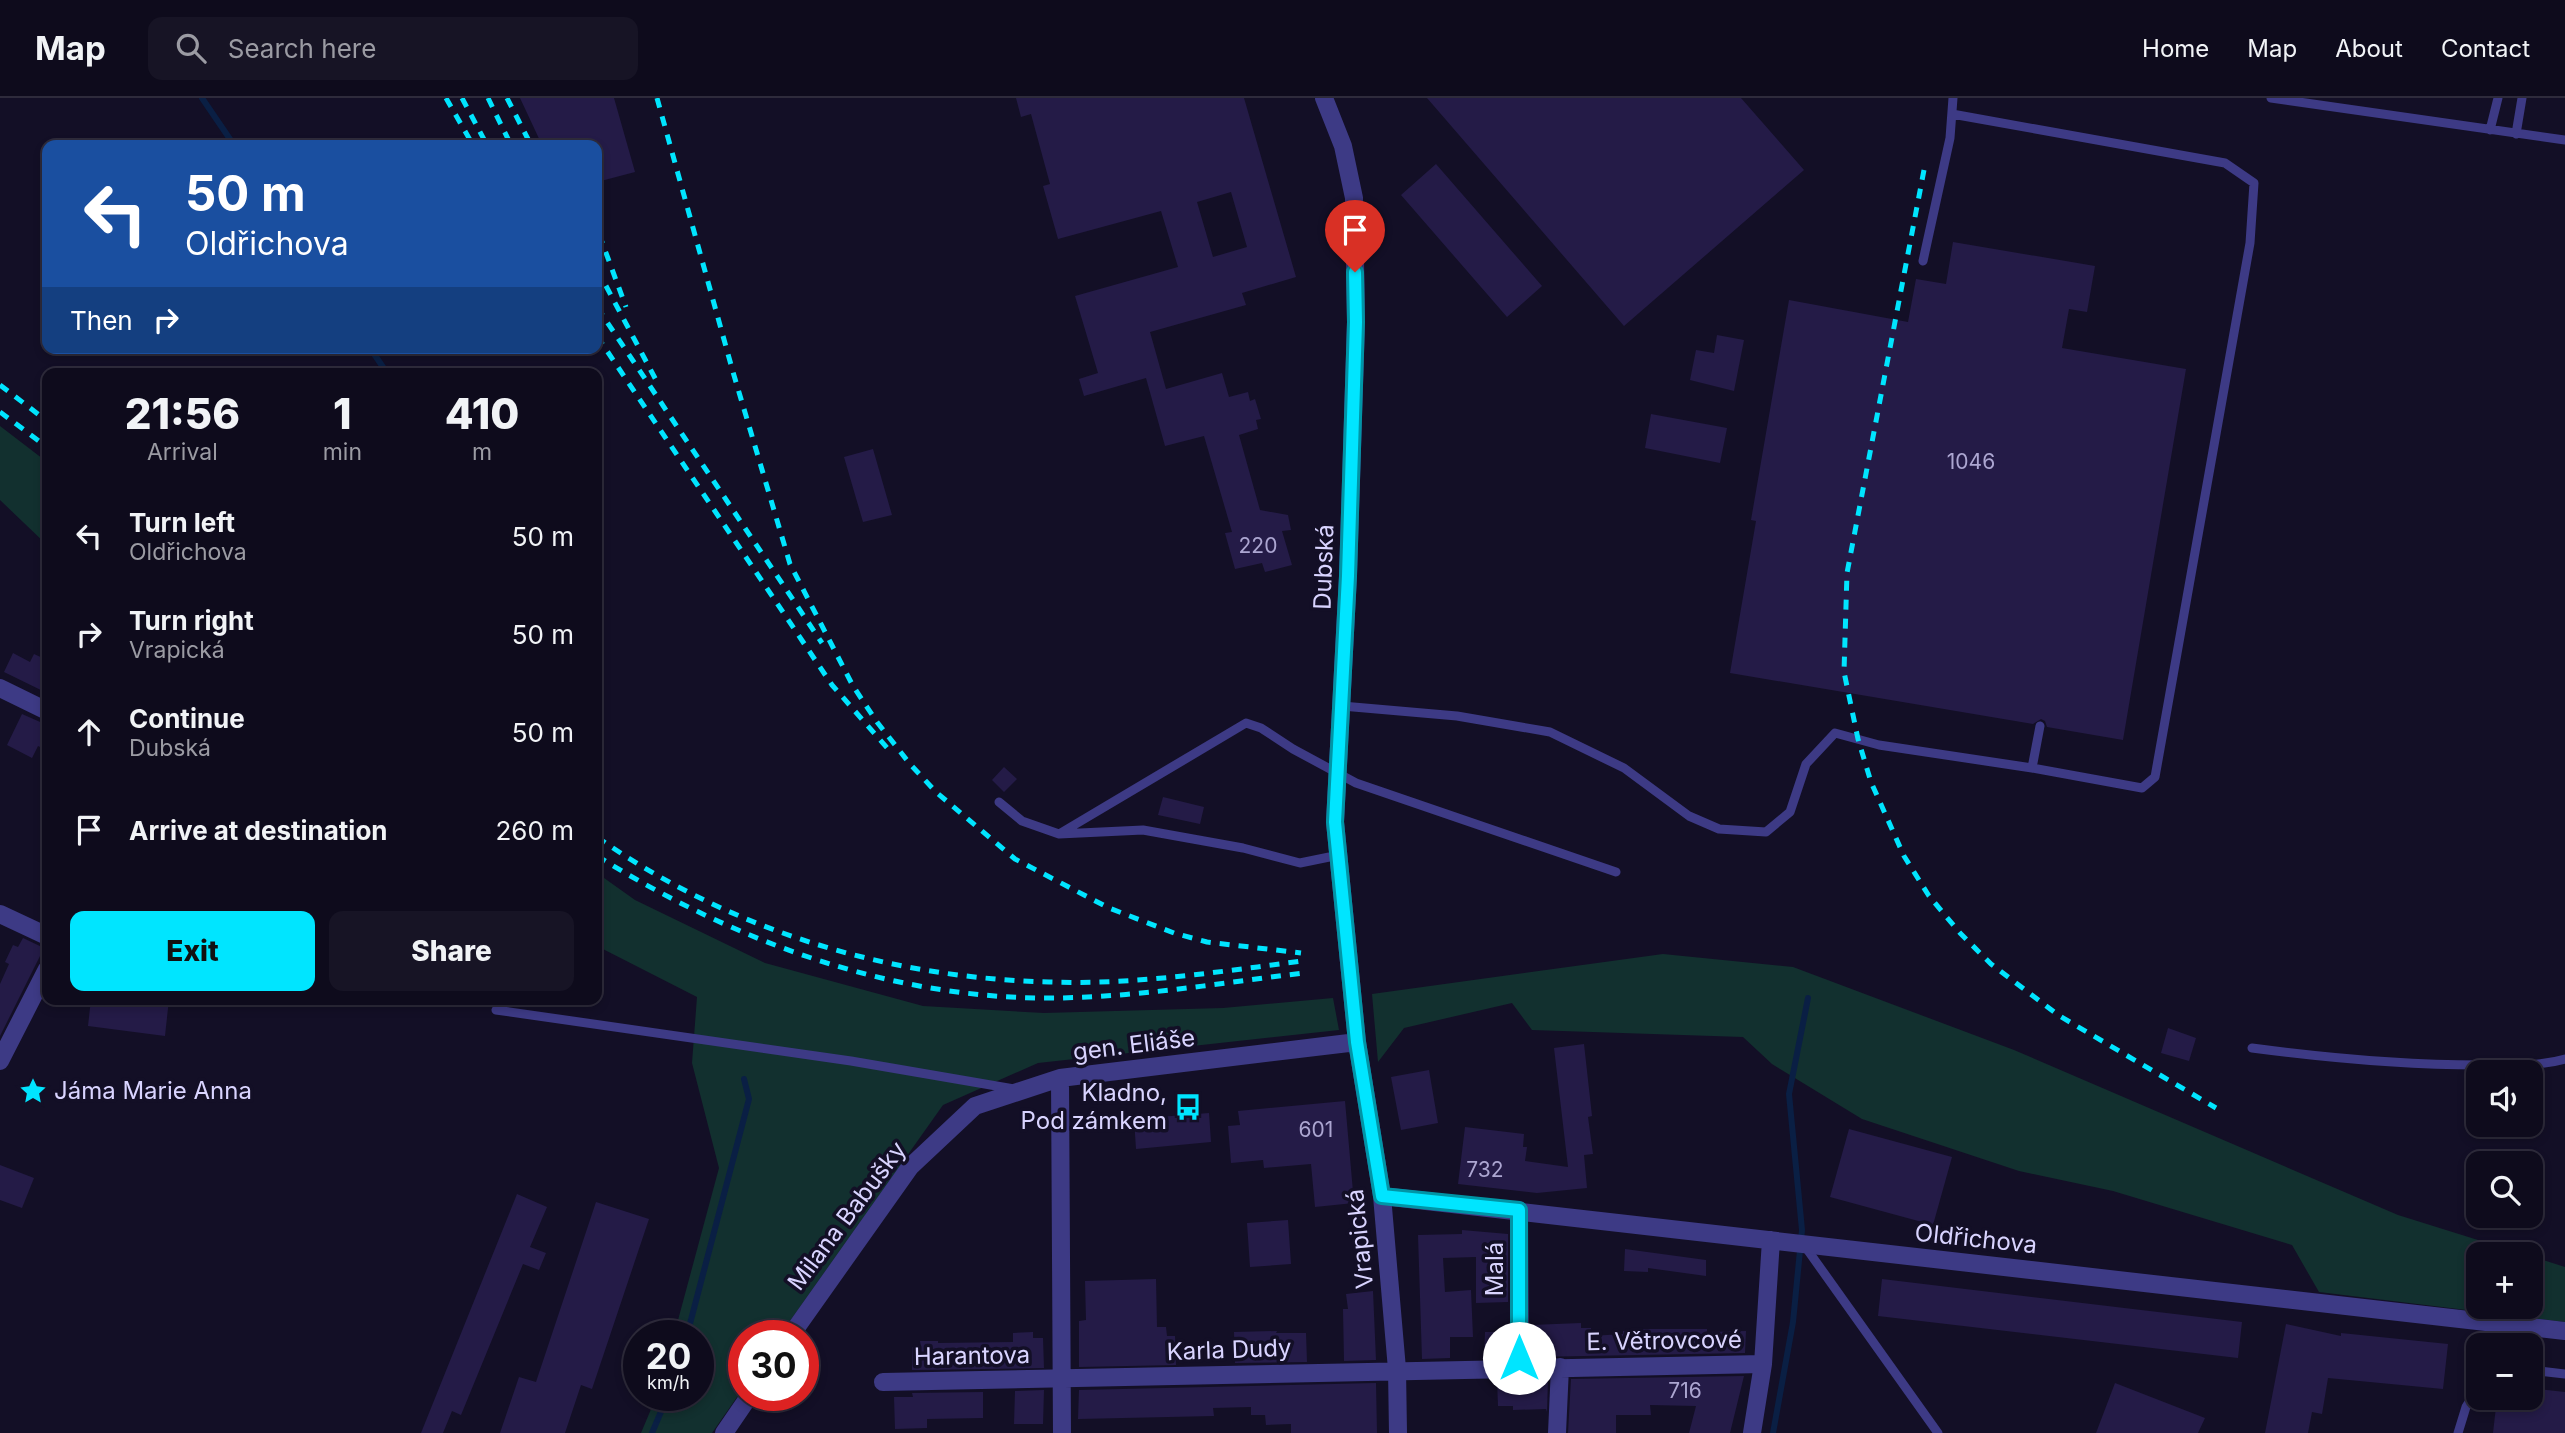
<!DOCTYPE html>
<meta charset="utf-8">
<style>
body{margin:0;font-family:Inter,sans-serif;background:#171425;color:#f1f3f6;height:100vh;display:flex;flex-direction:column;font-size:26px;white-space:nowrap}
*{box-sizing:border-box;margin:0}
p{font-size:23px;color:#9b9ba3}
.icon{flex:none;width:38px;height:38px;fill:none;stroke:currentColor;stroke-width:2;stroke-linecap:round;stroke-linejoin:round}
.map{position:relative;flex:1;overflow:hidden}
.sheet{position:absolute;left:42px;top:270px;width:560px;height:637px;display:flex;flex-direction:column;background:#0e0b1c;border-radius:14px;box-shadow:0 4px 10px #0003,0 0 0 2px #2e2b3b}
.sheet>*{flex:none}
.hud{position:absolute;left:42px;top:42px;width:560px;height:214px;border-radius:14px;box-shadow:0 4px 10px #0003,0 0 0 2px #2e2b3b;background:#1a4fa0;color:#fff;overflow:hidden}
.buttons{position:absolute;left:2466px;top:962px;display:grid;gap:14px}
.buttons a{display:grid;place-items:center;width:77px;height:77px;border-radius:14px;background:#0e0b1c;box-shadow:0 4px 10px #0003,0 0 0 2px #2e2b3b;font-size:35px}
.speed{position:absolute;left:623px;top:1222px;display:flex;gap:14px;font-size:35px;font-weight:700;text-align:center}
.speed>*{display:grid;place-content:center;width:91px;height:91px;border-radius:50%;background:#0e0b1c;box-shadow:0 4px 10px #0003,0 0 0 2px #2e2b3b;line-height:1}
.speed small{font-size:18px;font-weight:400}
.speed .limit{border:10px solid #d22;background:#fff;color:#111}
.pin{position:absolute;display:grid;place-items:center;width:60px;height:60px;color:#fff;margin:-72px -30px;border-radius:50% 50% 50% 0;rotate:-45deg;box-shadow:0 0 7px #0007}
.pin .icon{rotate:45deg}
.me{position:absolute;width:77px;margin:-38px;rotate:0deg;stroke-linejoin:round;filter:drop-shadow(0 0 5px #0008)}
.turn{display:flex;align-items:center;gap:24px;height:147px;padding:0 28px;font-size:32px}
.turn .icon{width:91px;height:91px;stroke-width:2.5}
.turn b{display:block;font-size:49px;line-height:60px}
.then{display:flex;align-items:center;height:66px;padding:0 28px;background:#0003;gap:14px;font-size:26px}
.eta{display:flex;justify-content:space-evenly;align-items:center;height:119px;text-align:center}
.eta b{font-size:42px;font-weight:800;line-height:49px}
.action{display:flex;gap:14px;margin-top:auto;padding:14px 28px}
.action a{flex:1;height:80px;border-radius:14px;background:#00e5ff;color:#111;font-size:28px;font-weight:800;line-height:80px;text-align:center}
.action a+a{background:#171425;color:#f1f3f6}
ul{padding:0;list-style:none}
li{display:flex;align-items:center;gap:21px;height:98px;padding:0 28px}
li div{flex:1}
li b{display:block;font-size:26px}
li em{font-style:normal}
header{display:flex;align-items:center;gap:42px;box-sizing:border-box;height:98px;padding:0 35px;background:#0e0b1c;border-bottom:2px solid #2e2b3b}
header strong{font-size:33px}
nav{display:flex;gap:38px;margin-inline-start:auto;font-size:24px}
.search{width:490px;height:63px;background:#171425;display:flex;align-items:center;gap:18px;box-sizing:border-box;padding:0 24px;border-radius:14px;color:#9b9ba3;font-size:26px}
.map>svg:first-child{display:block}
.green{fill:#12302f}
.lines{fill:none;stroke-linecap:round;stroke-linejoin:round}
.stream{stroke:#0a1f44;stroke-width:6}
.building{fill:#241b47;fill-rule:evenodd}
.lane{stroke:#3d3a85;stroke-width:9}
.street{stroke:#3d3a85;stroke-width:18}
.rail{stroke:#00e5ff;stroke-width:5;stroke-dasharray:10 9;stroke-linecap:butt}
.route-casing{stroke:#0095a6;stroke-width:18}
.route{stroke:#00e5ff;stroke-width:12}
.labels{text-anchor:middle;stroke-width:7;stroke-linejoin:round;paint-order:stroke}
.number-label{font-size:21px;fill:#aca6d1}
.street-label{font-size:24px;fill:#d9d4ff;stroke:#130f26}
.poi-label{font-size:24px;fill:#d9d4ff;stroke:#130f26;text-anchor:start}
</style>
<header>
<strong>Map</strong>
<div class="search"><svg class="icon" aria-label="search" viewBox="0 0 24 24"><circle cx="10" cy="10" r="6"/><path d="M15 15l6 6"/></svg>Search here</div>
<nav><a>Home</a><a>Map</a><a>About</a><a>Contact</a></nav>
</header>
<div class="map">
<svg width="2565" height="1335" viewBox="0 0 2565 1335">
<rect width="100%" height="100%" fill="#130f26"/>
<!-- green -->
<path class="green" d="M0,328L47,364V447L0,402Z
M597,775L635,802L765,865L923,908L1044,915L1223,910L1333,900L1339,932L1038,965L943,1007L780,1237H744V1289L712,1335H641L657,1297H698V1237H674L719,1070L692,965L697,899L597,848Z
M1663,856L1793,869L2014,952L2398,1117L2526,1157H2478V1209H2530L2531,1158L2565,1169V1224L2319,1194L2292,1147L2113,1093L2019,1073L1862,1021L1772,966L1743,939L1532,932L1512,905L1404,930L1378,964L1372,896Z"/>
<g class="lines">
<!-- stream -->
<path class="stream" d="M202,0L234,47
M370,250L387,275
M687,1237L749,1001L744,981
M652,1335L668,1297
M1773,1335L1793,1224L1802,1132L1789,996L1808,900"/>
</g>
<!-- building -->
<path class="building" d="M520,0H614L635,74L597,84V47H542Z
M1016,0H1244L1296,179L1242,195L1246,207L1150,234L1166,291L1222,275L1229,299L1248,294L1250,303L1255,301L1261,321L1256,322L1258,331L1239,337L1260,412L1288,417L1291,432L1282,433L1292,467L1265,474L1262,465L1235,471L1225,435L1232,434L1204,338L1165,348L1146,280L1084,298L1079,281L1098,275L1075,198L1178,169L1161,113L1058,141L1043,88L1050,86L1031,16L1021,19ZM1231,94L1247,149L1213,159L1197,104Z
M1427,0H1741L1804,72L1624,228Z
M1436,66L1542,188L1507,219L1401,97Z
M1953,144L2095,168L2087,214L2069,211L2062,250L2186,271L2123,642L2047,629L2045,623L2041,621L2033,626L1730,575L1756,423L1751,422L1789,202L1908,224L1916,181L1946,186Z
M1717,237L1744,242L1734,293L1690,282L1696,252L1714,255Z
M1651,316L1727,330L1720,365L1645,350Z
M873,351L892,417L863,424L844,359Z
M13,555L30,564L34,556L47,562V595L4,574Z
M22,616L47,627V652L38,648L32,660L7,647Z
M1004,669L1017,681L1004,694L992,682Z
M1163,699L1204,709L1200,726L1158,717Z
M23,840L44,850L0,938V886L9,866L5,864L13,847L18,849Z
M91,901H169L165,938L88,928Z
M2168,930L2196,940L2189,963L2161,955Z
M1584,946L1592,1018L1588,1019L1593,1056L1584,1057L1587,1090L1537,1095L1458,1086L1465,1029L1524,1036L1523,1049H1527L1525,1063L1568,1069L1554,950Z
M1429,972L1438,1025L1401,1032L1391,979Z
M1345,1003L1354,1105L1315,1109L1311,1066L1264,1070L1263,1062L1231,1065L1228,1028L1240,1027L1238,1013Z
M1209,1015L1211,1044L1136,1051L1134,1021Z
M1849,1031L1952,1059L1933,1127L1830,1099Z
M0,1067L34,1080L22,1110L0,1102Z
M517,1096L547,1109L530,1149L546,1155L539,1172L523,1166L461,1317L452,1313L443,1335H421Z
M596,1104L649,1121L592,1291L581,1287L565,1335H500L519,1279L536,1284Z
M1288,1122L1291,1166L1250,1169L1247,1125Z
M1462,1132L1508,1136V1204L1476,1205V1159L1443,1160L1445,1194L1471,1192L1473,1239H1450V1260L1422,1261L1418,1137L1462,1136Z
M1625,1151L1706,1162V1178L1648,1170V1174L1624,1173Z
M1156,1181L1157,1229H1166L1167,1238H1175L1176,1267L1079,1269V1223L1086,1222L1085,1183Z
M1882,1181L2242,1224L2238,1260L1878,1218Z
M1373,1193L1376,1262L1344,1263L1343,1211H1348L1346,1196Z
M1581,1225V1230H1591V1238L1623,1236V1233L1640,1231H1707V1234L1746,1233L1745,1255L1531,1259V1227Z
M2286,1226L2341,1238V1235L2448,1246L2443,1291L2328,1280L2322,1316L2312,1314L2308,1335H2265Z
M1277,1233L1276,1235H1306L1307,1264L1235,1265L1234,1234Z
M1033,1234V1240H1043L1044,1270L912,1272V1249H921L920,1243H938V1245L1013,1244V1235Z
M1485,1234H1508L1509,1259H1484Z
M1744,1278L1730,1335H1689L1696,1308L1650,1307L1651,1317H1616V1335H1568L1571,1281Z
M1548,1281L1547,1314L1546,1311L1513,1312V1308H1498L1497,1282Z
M1376,1285L1377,1335H1291V1326L1266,1327L1265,1317H1251V1309L1213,1310L1214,1318L1078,1321L1079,1292Z
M2115,1285L2205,1320L2198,1335H2096Z
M2530,1290L2565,1294V1335H2493L2497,1300H2530Z
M1044,1292L1043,1326H1014L1015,1293Z
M983,1294V1320L927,1321V1330L895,1331L894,1299H913L912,1295Z"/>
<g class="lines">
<!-- lane -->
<path class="lane" d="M2271,0L2565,42
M2490,32L2498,0
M2516,36L2522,0
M1923,163L1950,40L1953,0
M1342,608L1457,618L1550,634L1624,670L1689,718L1719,731L1766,734L1790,714L1806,666L1835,635L1879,647L2032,670L2142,690L2155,679L2250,145L2254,85L2225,65L1952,16
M2032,670L2040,628
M999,704L1022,723L1059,736L1143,732L1243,750L1300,765L1339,757
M1059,736L1246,625L1261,630L1293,651L1356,685L1616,774
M496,912L851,963L1014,991
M2252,950C2328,960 2404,967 2480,967C2509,967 2537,969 2565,961
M1804,1147L1938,1335
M2530,1272L2565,1276
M2458,1335L2466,1309L2478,1290"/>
<!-- street -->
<path class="street" d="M1324,0L1343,48L1354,100L1356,224L1348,478L1335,724L1357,944L1382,1098L1397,1271L1398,1335
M0,590L47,613
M0,816L47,838
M0,963L47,871
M1060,980L1062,1335
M1382,1098L2565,1233
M1519,1112L1520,1271
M791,1237L910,1069L975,1008L1060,980L1357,944
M883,1284C1176,1279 1469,1270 1763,1266
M724,1335L750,1297
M1557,1335L1560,1269
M1752,1335L1763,1266L1771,1142"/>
<!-- rail -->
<path class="rail" d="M446,0L473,47
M462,0L487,47
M488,0L511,47
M507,0L531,47
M657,0L733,274L790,466L853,588L877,624L910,666L936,694L1015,761L1109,810L1174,835L1207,844L1301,855
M1924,72L1847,475L1844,574L1858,641L1871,684L1904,758L1929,798L1960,835L1991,866L2058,917L2216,1010
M599,136L626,209
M597,171L656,282
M597,209L822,545
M597,238L832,587L889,652
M0,287L47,323
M0,314L47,349
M597,739C729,832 888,880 1049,884C1134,887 1218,874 1302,863
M597,758C734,843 892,902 1056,900C1139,899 1221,885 1303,875"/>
</g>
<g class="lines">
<defs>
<path id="route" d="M1355,174L1356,224L1348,478L1335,724L1357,944L1382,1098L1519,1112V1260"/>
</defs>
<!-- route casing -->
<use href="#route" class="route-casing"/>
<!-- route -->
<use href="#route" class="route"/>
</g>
<!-- icons -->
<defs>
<symbol id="sight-bare" viewBox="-9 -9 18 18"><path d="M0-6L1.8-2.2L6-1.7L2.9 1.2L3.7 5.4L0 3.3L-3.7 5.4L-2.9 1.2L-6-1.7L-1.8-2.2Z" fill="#00e5ff" stroke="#130f26" stroke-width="2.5" paint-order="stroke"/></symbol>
<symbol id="bus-bare" viewBox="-9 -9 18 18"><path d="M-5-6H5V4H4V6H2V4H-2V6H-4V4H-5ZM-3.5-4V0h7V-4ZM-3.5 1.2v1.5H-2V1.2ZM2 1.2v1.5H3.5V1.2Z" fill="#00e5ff" stroke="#130f26" stroke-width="2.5" paint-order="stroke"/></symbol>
</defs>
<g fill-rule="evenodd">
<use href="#sight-bare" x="14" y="974" width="38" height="38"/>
<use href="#bus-bare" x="1169" y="990" width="38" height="38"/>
</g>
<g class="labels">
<!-- number labels -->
<g class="number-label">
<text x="1971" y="371">1046</text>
<text x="1258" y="455">220</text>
<text x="1316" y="1039">601</text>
<text x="1485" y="1079">732</text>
<text x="1685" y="1300">716</text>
</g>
<!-- street labels -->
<g class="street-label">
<text transform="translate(1324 469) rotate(-88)" y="8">Dubská</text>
<text transform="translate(1134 947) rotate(-7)" y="8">gen. Eliáše</text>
<text transform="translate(847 1118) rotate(-53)" y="8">Milana Babušky</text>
<text transform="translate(1360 1141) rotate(-96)" y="8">Vrapická</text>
<text transform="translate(1976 1141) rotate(6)" y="8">Oldřichova</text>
<text transform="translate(1495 1171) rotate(-90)" y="8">Malá</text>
<text transform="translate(1664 1243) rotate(-1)" y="8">E. Větrovcové</text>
<text transform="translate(1229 1252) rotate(-2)" y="8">Karla Dudy</text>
<text transform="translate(972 1258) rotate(-1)" y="8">Harantova</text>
</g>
<!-- poi labels -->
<g class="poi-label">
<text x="54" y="1001">Jáma Marie Anna</text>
<text x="1167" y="1003" text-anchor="end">Kladno,<tspan x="1167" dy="28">Pod zámkem</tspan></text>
</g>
</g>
</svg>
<div class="buttons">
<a><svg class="icon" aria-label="sound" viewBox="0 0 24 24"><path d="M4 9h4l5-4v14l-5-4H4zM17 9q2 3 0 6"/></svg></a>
<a><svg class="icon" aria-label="search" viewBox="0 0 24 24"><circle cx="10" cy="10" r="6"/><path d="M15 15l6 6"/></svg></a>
<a>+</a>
<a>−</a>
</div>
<div class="speed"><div>20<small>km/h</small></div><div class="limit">30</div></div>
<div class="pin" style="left:1355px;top:174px;background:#d93025"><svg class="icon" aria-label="arrive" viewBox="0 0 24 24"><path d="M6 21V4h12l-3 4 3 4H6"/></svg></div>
<svg class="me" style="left:1519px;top:1260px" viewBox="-20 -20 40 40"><circle r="19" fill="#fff"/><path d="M0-13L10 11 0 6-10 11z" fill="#00e5ff"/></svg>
<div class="hud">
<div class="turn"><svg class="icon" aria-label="left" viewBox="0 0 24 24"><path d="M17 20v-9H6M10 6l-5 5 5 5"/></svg><div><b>50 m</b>Oldřichova</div></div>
<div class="then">Then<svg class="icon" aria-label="right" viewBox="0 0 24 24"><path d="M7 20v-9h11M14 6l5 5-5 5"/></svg></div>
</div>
<section class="sheet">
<div class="eta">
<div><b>21:56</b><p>Arrival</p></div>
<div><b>1</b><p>min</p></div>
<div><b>410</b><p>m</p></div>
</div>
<ul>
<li><svg class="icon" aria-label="left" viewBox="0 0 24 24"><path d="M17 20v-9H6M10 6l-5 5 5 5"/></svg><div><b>Turn left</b><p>Oldřichova</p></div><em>50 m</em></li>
<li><svg class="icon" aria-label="right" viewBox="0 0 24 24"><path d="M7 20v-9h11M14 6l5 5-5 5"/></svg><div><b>Turn right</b><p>Vrapická</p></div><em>50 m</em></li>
<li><svg class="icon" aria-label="ahead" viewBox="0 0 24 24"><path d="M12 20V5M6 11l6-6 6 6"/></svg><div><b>Continue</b><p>Dubská</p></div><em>50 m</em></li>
<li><svg class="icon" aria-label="arrive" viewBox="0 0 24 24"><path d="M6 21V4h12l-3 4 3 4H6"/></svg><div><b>Arrive at destination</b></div><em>260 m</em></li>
</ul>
<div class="action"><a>Exit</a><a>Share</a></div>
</section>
</div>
